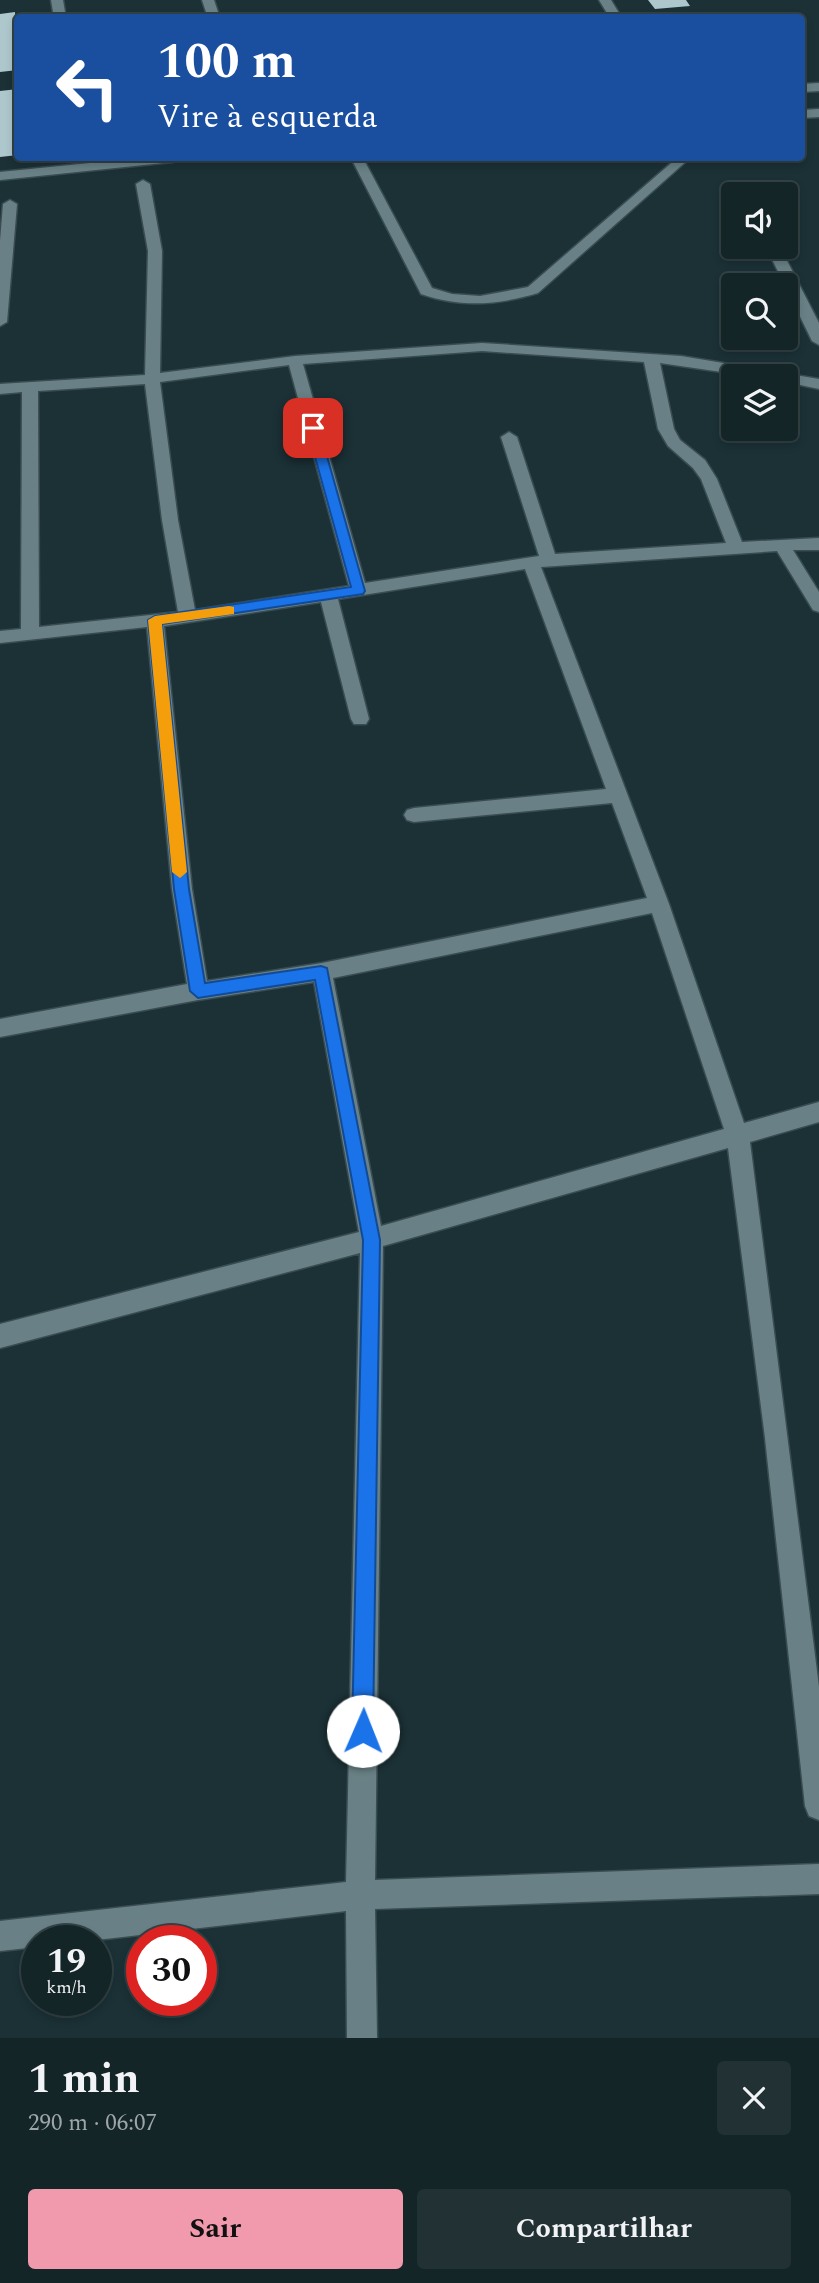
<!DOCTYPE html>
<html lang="pt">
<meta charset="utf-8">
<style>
body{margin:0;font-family:Spectral,serif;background:#213134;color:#f1f3f6;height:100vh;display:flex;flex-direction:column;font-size:26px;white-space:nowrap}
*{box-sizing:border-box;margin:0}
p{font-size:23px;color:#9da5a8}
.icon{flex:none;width:38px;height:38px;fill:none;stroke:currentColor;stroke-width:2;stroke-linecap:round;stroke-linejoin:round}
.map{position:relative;height:2038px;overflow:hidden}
.drawer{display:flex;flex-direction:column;background:#142528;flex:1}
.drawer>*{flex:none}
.banner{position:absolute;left:14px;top:14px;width:791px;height:147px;border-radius:7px;box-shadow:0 4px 10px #0003,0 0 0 2px #334245;background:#1a4fa0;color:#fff;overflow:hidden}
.buttons{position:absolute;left:721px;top:182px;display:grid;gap:14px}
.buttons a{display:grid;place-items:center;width:77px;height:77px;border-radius:7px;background:#142528;box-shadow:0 4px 10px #0003,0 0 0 2px #334245;font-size:35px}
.speed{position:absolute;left:21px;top:1925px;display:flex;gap:14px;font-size:35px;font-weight:700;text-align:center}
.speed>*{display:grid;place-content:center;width:91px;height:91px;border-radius:50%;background:#142528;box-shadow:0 4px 10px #0003,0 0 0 2px #334245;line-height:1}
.speed small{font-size:18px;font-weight:400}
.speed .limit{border:10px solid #d22;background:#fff;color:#111}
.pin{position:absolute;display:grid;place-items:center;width:60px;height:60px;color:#fff;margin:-30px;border-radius:14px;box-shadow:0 4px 10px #0006}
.me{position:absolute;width:77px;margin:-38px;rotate:1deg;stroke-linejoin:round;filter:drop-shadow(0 0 5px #0008)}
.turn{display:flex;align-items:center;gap:24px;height:147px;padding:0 28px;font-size:32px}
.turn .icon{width:91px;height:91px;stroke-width:2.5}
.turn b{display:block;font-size:49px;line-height:60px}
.round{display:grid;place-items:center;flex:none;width:74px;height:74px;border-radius:7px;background:#213134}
.head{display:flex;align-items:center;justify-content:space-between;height:119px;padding:0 28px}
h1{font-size:42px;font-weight:700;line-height:52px}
.button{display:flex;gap:14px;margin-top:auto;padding:14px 28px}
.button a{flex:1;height:80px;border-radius:7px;background:#f29aad;color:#111;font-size:28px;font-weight:700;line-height:80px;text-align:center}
.button a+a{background:#213134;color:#f1f3f6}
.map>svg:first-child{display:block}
.building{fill:#adc7cd}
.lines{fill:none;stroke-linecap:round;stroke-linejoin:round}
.minor-casing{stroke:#394c51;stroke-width:3}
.minor{fill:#698186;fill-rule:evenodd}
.route{fill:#1a73e8;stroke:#114b97;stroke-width:2}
.slow{fill:#f59e0b}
</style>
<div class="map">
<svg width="819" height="2038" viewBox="0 0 819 2038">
<rect width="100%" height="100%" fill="#1b3136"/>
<!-- building -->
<path class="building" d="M648,0H686L690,6L655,9Z
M15,12L18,70L0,72V14Z
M18,89V155L0,157V91Z"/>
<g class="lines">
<defs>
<path id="minor" d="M51,0H63L66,18H54Z
M202,0H214L220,18H208Z
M599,0H611L622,18H610Z
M819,83V91L802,92V84Z
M819,109V117L802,118V110Z
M140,158H179L173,162L0,180V172Z
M351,158H363L432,288L452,294L480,296L528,287L677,158H690L538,293C498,305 461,308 421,294Z
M143,180L150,184L162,251L160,373L295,356L482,343L681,356L819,379V389L786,382V376H749L660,363L674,429L680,440L705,460L717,479L742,542L819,538V550H793L819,592V612L813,610L777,551L541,567L669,904L744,1123L819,1102V1122L750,1142L819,1687V1820L809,1816L805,1806L765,1438L728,1148L383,1246L375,1880L819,1864V1894L375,1909L377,2038H347L346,1911L88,1941H37V1947L0,1951V1921L346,1882L360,1253L0,1348V1324L359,1232L314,982L198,1000L0,1037V1019L187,984L172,889L147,627L0,643V631L21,629L22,392L0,394V384L145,375L148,251L136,184ZM482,351L644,362L658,429L668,446L693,468L701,479L726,543L555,554L517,437L509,432L501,437L539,556L365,583L303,364ZM289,365L349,586L195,610L178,520L160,382ZM145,384L162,520L178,612L39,627L38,391ZM525,569L606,789L414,808L407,810L404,815L407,820L414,822L612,803L647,898L322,963L207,981L192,889L164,626L321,602L351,719L354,724H366L369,719L338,599ZM652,913L724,1129L381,1226L333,978Z
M10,200L17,204L7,322L0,326V241L3,204Z
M766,247H780L819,323V345L812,341Z"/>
</defs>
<!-- minor casing -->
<use href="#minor" class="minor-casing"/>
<!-- minor -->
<use href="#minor" class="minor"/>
</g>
<!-- route -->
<path class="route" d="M313,424L319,428L365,591L363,594L162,624L189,889L205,983L321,966L327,968L380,1240L373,1731L370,1739L363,1742L355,1739L352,1731L363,1240L315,980L198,998L190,991L174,889L148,620L155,616L351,587L307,428Z"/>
<!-- slow -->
<path class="slow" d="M229,606L234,607V614L162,624L187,872L180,878L172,872L148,620L155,616Z"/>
</svg>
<div class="buttons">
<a><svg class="icon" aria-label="sound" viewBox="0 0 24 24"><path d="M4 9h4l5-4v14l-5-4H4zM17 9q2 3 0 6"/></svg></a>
<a><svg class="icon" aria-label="search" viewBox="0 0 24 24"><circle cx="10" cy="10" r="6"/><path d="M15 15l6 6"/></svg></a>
<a><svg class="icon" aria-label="layers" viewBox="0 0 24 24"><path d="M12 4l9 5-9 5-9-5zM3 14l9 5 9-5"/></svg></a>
</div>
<div class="speed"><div>19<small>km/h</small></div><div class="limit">30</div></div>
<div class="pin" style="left:313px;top:428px;background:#d93025"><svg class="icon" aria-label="arrive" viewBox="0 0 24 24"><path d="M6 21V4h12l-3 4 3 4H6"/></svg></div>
<svg class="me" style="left:363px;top:1731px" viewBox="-20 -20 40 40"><circle r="19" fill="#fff"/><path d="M0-13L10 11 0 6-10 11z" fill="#1a73e8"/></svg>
<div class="banner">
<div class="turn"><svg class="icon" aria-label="left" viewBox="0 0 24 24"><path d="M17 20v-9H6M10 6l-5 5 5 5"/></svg><div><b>100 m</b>Vire à esquerda</div></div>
</div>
</div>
<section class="drawer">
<div class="head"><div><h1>1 min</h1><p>290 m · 06:07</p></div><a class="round"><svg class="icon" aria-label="close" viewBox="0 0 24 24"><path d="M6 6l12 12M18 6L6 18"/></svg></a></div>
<div class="button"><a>Sair</a><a>Compartilhar</a></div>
</section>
